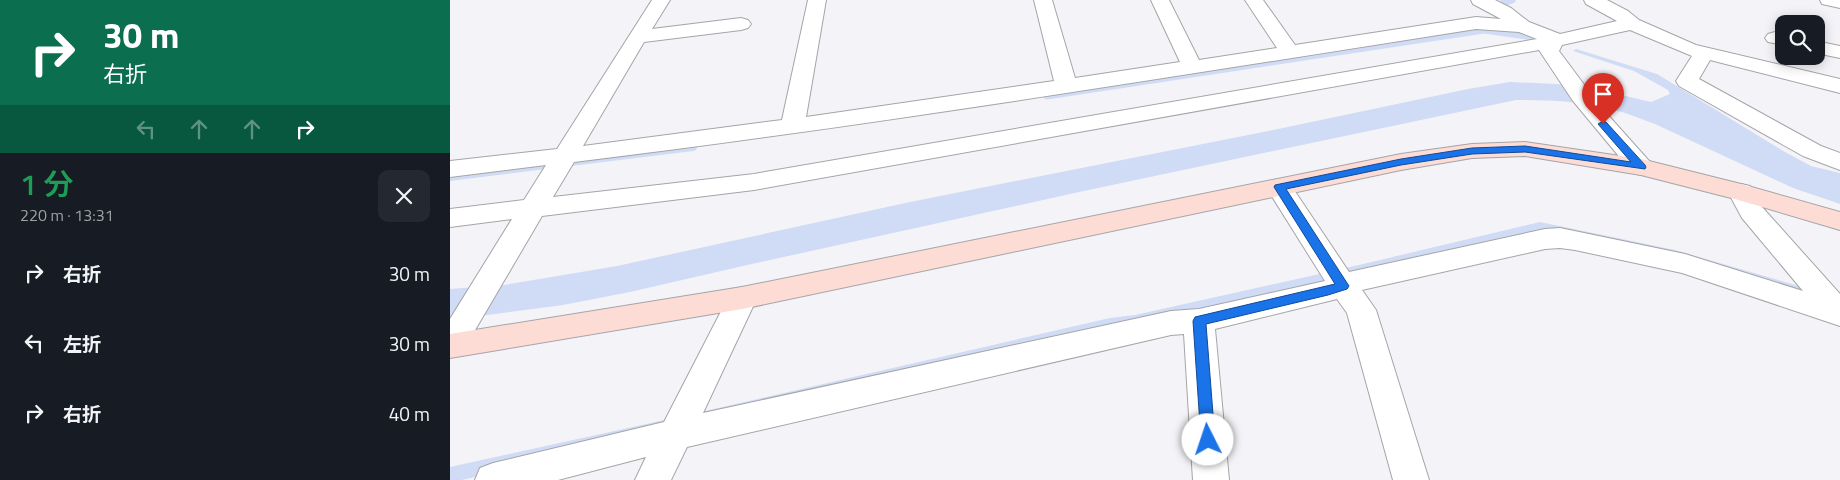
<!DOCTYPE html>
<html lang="ja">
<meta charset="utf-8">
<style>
body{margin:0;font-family:"Titillium Web","Noto Sans JP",sans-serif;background:#242831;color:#f1f3f6;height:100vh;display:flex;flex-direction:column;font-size:19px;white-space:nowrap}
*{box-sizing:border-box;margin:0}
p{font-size:16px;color:#9ea1a6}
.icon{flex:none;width:28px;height:28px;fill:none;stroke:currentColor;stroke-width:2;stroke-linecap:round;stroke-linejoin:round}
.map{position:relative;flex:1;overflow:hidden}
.side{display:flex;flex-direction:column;background:#171b24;width:450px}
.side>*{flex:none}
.banner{background:#0b6e4f;color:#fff;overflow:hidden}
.controls{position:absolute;left:1325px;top:15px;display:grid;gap:10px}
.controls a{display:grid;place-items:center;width:50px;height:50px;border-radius:10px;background:#171b24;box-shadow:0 2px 12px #0003;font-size:25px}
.pin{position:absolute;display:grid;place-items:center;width:42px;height:42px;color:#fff;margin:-51px -21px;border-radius:50% 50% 50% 0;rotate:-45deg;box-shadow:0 0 5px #0007}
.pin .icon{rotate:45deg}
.me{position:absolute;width:55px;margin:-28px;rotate:356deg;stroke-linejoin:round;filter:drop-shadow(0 0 4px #0008)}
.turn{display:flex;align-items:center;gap:18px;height:105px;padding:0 20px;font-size:22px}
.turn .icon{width:65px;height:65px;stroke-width:2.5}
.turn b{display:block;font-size:35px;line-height:42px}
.lanes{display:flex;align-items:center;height:48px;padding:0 20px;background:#0003;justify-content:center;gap:25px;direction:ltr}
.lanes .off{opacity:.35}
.round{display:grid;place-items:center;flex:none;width:52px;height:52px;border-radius:10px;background:#242831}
.head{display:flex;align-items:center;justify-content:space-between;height:85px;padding:0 20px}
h1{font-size:30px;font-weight:600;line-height:38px;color:#1e9e55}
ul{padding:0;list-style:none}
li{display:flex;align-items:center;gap:15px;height:70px;padding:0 20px}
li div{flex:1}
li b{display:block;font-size:19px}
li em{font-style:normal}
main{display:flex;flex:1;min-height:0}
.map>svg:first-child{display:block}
.water{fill:#d0dcf5}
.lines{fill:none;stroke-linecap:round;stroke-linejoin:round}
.stream-far1{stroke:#d0dcf5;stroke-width:7}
.stream{stroke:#d0dcf5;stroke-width:8}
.street-casing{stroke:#a5a5a8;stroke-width:2}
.secondary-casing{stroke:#a5a5a8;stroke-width:2}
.street{fill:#fff;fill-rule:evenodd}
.secondary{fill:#fcdcd5;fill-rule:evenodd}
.route{fill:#1a73e8;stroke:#114b97}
</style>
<main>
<section class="side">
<div class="banner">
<div class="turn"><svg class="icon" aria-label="right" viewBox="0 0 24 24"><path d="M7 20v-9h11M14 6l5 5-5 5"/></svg><div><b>30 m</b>右折</div></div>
<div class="lanes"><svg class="icon off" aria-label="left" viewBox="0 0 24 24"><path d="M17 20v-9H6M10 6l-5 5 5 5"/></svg><svg class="icon off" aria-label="ahead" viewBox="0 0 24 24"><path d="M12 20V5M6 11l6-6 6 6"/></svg><svg class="icon off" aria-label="ahead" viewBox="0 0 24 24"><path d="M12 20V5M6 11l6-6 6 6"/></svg><svg class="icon" aria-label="right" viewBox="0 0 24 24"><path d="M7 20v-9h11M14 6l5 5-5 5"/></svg></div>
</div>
<div class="head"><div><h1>1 分</h1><p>220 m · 13:31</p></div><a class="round"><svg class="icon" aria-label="close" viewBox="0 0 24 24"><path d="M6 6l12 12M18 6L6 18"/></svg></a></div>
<ul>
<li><svg class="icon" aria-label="right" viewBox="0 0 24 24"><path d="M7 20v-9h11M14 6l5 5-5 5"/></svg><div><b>右折</b></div><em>30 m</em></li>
<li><svg class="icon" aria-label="left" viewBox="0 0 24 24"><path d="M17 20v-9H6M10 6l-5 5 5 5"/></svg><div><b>左折</b></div><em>30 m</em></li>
<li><svg class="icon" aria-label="right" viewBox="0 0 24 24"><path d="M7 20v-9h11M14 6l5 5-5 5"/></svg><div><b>右折</b></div><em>40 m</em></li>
</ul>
</section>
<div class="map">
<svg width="1390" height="480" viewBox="0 0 1390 480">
<rect width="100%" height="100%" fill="#f4f4f8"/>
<!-- water -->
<path class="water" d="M1126,49L1207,74L1335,152L1361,166L1390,173V204L1343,188L1205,124C1189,118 1171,111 1154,107C1125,101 1095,100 1066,100L629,192L293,266L180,292L113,305L0,320V289L54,285L167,266L460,202L828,129L1018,89L1060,82L1107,84L1133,86L1201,102L1220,94L1218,90L1184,71L1123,51Z
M1090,222L1225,250L1390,298V309L1121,235L216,433L12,480H0V467L251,412L660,318L685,315L892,269Z"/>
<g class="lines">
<!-- stream-far1 -->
<path class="stream-far1" d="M1048,5L1062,0
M597,96L1034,30L1084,37"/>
<!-- stream -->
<path class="stream" d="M0,177L243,147"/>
<defs>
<path id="street" d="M202,0H220L202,29L291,18L298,20L301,24L298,28L291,30L194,42L133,146L332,120L358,0H376L356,117L604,81L584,0H602L625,78L730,62L701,0H719L749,60L827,48L795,0H813L845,45L1026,17L1051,19L1023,4L1021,0H1045L1061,8L1079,22L1110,34L1167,21L1136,4L1134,0H1157L1178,11L1189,20L1246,45L1390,79V93L1260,60L1249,79L1371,146L1390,153V170L1353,156L1229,86L1226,81L1242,56L1180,30L1112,45L1109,51L1150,106L1200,162L1203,167L1200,172L1191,175L1182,172L1123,101L1089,50L304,190L92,216L11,354L0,357V319L62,219L0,227V209L74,200L96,165L0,177V161L107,149ZM1026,29L1069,32L1087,39L304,174L103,197L124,162C426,125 726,76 1026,29Z
M1370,0H1390V8L1372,4Z
M1325,32L1334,33V45L1318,42L1315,38L1318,34Z
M1366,41L1390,46V58L1366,53Z
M829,179L838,181L899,272L1095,229L1110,228L1235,254L1353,291L1292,218L1278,192L1282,186L1291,184L1300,186L1312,207L1390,294V326L1232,273L1125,250L1110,248L1095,249L912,290L926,310L979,480H943L897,313L887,299L765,329L779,480H743L734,334L721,335L237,447L221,480H185L196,457L108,480H25L30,468L43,463L214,422L282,290L292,287L302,290L307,298L253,413L721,311L749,309L875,281L816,187L820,181Z"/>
<path id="secondary" d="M1075,142L1191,159L1291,184L1390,212V230L1285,199L1191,175L1075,156L1022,158L951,170L292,309L0,358V334L292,287L951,154L1022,144Z"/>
</defs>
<!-- street casing -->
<use href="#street" class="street-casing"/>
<!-- secondary casing -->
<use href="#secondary" class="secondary-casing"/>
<!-- street -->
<use href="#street" class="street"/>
<!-- secondary -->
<use href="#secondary" class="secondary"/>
</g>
<!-- route -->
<path class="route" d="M1153,121L1156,122L1195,165L1196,167L1195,169L1075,152L1022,154L951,165L836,189L899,286L897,289L878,295L756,324L765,440L763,445L758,447L753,445L751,440L743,321L745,317L885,284L824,187L825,185L951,159L1022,148L1075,146L1181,162L1148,124Z"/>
</svg>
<div class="controls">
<a><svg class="icon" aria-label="search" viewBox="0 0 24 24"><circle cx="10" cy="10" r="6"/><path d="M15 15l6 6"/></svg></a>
</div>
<div class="pin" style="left:1153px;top:124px;background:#d93025"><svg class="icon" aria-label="arrive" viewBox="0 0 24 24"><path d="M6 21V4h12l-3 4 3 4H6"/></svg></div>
<svg class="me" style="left:758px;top:440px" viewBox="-20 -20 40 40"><circle r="19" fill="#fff"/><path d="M0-13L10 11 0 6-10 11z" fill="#1a73e8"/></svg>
</div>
</main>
